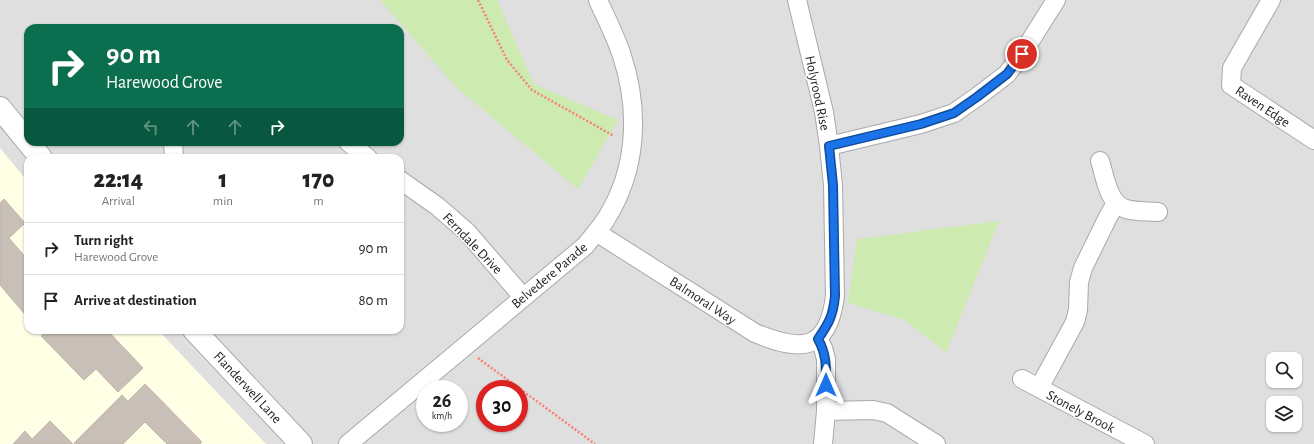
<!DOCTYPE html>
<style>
body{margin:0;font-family:"Alegreya Sans",sans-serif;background:#f6f6f6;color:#222;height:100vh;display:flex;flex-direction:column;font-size:15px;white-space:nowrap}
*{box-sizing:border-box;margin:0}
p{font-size:13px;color:#767676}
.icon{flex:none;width:22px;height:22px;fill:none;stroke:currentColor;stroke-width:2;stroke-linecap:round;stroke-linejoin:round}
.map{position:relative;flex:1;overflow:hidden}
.side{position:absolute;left:24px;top:154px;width:380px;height:180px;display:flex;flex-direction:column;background:#fff;border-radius:12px;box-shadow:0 1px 3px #0004}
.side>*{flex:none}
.hud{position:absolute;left:24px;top:24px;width:380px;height:122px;border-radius:12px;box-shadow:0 1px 3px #0004;background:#0b6e4f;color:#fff;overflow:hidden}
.buttons{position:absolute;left:1266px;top:352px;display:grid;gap:8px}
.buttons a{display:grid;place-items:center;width:36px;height:36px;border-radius:8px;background:#fff;box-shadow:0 1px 3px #0004;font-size:20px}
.speed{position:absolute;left:416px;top:380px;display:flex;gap:8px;font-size:20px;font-weight:700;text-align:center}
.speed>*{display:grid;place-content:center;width:52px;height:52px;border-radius:50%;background:#fff;box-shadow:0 1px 3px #0004;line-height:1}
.speed small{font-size:10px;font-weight:400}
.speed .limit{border:6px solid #d22;background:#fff;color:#111}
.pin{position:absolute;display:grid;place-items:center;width:34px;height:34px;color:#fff;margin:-17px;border:2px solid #fff;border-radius:50%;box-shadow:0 1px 4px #0007}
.me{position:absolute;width:44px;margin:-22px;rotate:0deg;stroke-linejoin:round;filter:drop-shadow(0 0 3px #0008)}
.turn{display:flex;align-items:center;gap:14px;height:84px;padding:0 16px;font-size:18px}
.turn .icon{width:52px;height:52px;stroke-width:2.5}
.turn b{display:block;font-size:28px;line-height:34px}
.lanes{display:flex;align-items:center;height:38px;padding:0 16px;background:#0003;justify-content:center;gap:20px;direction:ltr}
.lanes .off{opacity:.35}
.eta{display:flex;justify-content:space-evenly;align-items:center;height:68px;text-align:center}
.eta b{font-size:24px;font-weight:800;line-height:28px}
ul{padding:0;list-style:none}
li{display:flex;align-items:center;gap:12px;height:52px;padding:0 16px;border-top:1px solid #e0e0e0}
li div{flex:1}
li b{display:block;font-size:15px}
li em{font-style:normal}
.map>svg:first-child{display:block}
.residential{fill:#e0dfdf;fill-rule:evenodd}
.education{fill:#ffffe5}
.grass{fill:#cdebb0}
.parking{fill:#e2e2e2}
.building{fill:#c7bfb8;stroke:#c4b6ab}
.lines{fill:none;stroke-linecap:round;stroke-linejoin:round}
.minor-casing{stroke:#a9a9a9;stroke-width:20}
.tertiary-casing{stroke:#a9a9a9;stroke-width:24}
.path{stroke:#fa8072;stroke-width:2.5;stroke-dasharray:2 2;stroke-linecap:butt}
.minor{stroke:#fff;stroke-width:18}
.tertiary{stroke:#fff;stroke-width:22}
.route-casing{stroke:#114b97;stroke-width:10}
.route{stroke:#1a73e8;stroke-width:7}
.labels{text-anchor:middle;stroke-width:3;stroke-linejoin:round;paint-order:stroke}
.street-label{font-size:14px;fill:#222;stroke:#fff}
</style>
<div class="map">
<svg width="1314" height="444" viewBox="0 0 1314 444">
<rect width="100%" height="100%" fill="#f2efe9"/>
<!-- residential -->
<path class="residential" d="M0,0H1314V444H0ZM28,28H400V142H28ZM28,158H400V330H28ZM1273,359H1295V381H1273ZM425,389H459V423H425ZM485,389H519V423H485ZM1273,403H1295V425H1273Z"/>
<!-- education -->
<path class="education" d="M0,148L28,182V330H158L266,444H0Z"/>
<!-- grass -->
<path class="grass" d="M380,0H497L534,84L618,120L578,189L456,87Z
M999,221L946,353L905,320L848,303L857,239Z"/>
<!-- parking -->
<path class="parking" d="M174,330H182L216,366L212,370Z"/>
<!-- building -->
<path class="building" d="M4,199L25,223L9,238L28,260V318L0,285V203Z
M48,330H107L143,368L118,392L96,369L84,380L41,336Z
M145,384L202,442L200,444H167L145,422L123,444H76L74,443L122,395L128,401Z
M50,421L73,444H13L25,431L32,439Z"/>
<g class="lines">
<defs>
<path id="minor" d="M1271,0L1232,68L1231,85L1314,140
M173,142L174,158
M348,142L368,158
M829,146L921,124L954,113L977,97L1007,74L1022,54L1056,0
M1100,161C1105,176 1108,204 1126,209C1136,212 1148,211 1158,212
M400,180L437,206L467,232L523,297
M596,232L755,333C801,352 828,352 835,296L833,185L829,146L824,112L797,0
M818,339L823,348L826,359V411L823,444
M1022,379L1145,444
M1039,388L1075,322L1078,310L1079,282L1083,268L1108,217L1116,203
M826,411L873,410L887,413L936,444
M348,444L585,246C592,237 600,229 606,219C637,170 640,111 622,56C616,37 606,18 598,0"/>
<path id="tertiary" d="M0,108L41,158
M194,330L301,444"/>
</defs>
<!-- minor casing -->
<use href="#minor" class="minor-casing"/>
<!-- tertiary casing -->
<use href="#tertiary" class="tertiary-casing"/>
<!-- path -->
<path class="path" d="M478,0L507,60L532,90L614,136
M478,358L595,444"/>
<!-- minor -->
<use href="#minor" class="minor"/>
<!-- tertiary -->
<use href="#tertiary" class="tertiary"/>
</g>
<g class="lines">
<defs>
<path id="route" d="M826,385C826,368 827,355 818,339C829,323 833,316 835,296L833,185L829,146L921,124L954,113L977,97L1007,74L1022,54"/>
</defs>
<!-- route casing -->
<use href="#route" class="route-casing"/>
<!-- route -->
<use href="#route" class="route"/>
</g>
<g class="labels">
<!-- street labels -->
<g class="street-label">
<text transform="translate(818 93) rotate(78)" y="5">Holyrood Rise</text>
<text transform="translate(1263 106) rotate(34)" y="5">Raven Edge</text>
<text transform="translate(473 243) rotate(46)" y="5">Ferndale Drive</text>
<text transform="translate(549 275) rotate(-40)" y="5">Belvedere Parade</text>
<text transform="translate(703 300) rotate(33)" y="5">Balmoral Way</text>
<text transform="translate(248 387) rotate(47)" y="5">Flanderwell Lane</text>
<text transform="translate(1081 411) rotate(28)" y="5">Stonely Brook</text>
</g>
</g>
</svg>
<div class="buttons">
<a><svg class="icon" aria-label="search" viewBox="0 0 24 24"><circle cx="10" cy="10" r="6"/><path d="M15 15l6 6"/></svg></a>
<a><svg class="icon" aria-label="layers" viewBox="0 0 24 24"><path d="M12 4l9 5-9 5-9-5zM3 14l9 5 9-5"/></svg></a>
</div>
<div class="speed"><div>26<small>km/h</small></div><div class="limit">30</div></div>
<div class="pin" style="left:1022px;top:54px;background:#d93025"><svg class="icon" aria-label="arrive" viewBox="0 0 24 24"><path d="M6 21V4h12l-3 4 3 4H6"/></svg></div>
<svg class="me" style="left:826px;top:385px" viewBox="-20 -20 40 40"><path d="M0-17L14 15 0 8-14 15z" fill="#1a73e8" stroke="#fff" stroke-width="4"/></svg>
<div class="hud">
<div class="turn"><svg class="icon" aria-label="right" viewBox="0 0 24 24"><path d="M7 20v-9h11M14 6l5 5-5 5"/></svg><div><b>90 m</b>Harewood Grove</div></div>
<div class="lanes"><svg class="icon off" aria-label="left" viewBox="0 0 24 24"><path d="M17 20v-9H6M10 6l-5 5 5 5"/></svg><svg class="icon off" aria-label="ahead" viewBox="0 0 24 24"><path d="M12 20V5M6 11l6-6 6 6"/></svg><svg class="icon off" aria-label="ahead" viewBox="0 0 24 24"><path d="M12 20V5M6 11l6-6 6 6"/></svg><svg class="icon" aria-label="right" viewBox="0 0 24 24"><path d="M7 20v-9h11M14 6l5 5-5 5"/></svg></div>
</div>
<section class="side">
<div class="eta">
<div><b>22:14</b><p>Arrival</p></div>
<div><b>1</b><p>min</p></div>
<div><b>170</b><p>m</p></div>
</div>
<ul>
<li><svg class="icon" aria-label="right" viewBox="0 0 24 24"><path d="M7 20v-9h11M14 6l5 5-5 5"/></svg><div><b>Turn right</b><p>Harewood Grove</p></div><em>90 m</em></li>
<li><svg class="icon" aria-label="arrive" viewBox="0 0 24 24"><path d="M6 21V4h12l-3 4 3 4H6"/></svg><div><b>Arrive at destination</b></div><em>80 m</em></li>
</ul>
</section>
</div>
